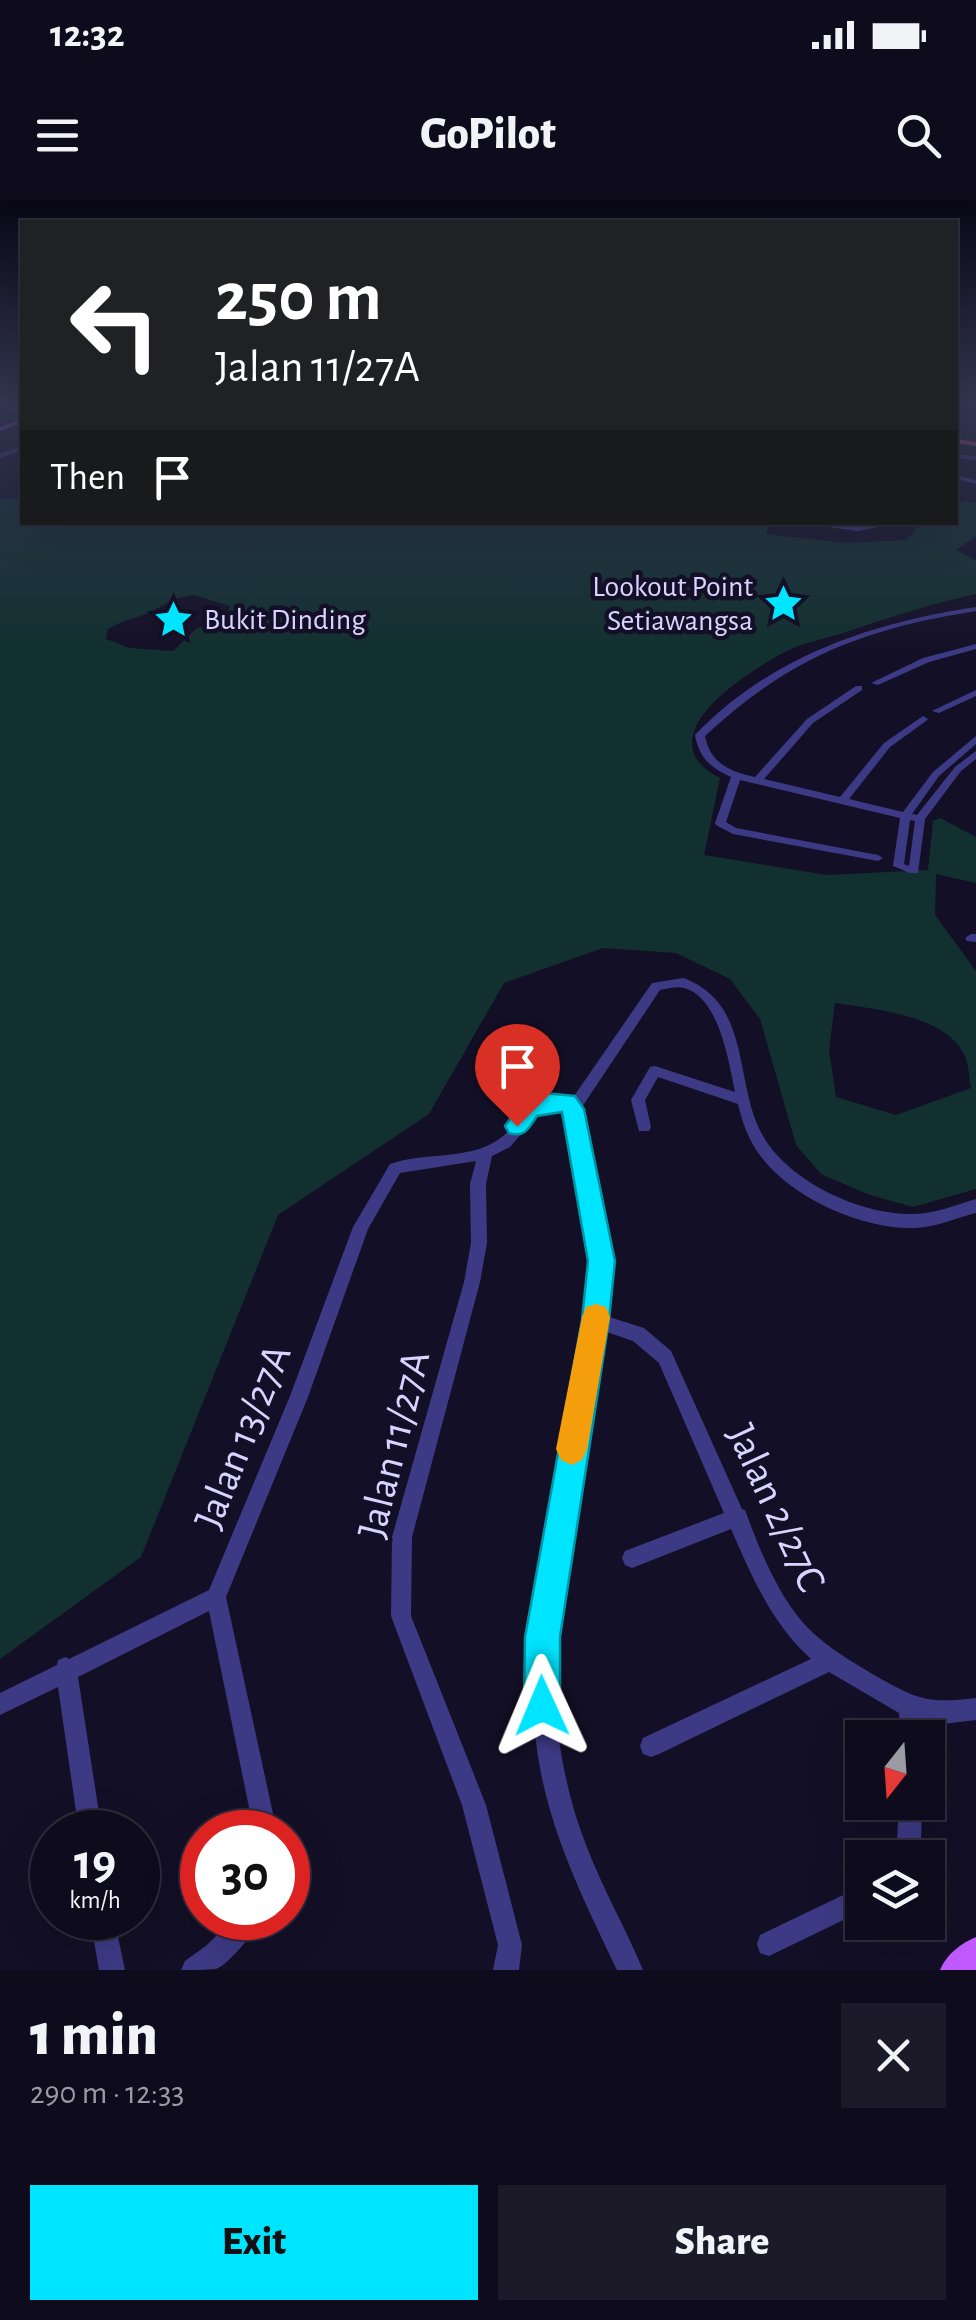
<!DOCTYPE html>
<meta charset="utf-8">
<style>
body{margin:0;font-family:"Alegreya Sans",sans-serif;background:#1c1929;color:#f1f3f6;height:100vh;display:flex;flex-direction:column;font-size:38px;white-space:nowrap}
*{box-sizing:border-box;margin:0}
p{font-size:32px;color:#9b9ba3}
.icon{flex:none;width:55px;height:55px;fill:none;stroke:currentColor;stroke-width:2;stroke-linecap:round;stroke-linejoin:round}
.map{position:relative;height:1770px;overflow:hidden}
.sheet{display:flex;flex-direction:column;background:#0e0b1c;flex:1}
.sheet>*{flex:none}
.banner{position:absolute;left:20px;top:20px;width:938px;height:305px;border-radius:0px;box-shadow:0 10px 40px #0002,0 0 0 2px #2e2b3b;background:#202124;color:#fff;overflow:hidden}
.needle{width:65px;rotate:197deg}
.controls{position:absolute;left:845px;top:1520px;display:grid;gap:20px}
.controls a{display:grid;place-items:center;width:100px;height:100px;border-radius:0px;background:#0e0b1c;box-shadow:0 10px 40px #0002,0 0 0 2px #2e2b3b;font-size:50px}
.speed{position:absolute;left:30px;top:1610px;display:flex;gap:20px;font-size:50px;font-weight:700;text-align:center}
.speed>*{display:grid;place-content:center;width:130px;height:130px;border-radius:50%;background:#0e0b1c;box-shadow:0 10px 40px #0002,0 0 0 2px #2e2b3b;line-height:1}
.speed small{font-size:25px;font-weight:400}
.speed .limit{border:15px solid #d22;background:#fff;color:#111}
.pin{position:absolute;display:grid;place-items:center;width:85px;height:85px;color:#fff;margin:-102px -42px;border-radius:50% 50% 50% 0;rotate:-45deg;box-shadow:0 0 10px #0007}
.pin .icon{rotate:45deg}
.me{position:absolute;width:110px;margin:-55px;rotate:359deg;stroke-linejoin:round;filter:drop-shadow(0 0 8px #0008)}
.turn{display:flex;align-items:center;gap:35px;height:210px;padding:0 30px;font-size:45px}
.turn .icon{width:130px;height:130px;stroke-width:2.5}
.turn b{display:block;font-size:70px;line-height:85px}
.then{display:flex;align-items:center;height:95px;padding:0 30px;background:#0003;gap:20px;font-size:38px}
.round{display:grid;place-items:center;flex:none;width:105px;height:105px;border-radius:0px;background:#1c1929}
.overview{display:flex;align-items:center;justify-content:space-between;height:170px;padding:0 30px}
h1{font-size:60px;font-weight:800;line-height:75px}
.primary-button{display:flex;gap:20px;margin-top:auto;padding:20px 30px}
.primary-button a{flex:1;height:115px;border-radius:0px;background:#00e5ff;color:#111;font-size:40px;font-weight:800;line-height:115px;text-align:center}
.primary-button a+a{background:#1c1929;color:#f1f3f6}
.status{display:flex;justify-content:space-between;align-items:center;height:70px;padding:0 50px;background:#0e0b1c;direction:ltr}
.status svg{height:28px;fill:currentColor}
header{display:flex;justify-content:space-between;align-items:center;height:130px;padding:0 30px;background:#0e0b1c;font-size:45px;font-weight:800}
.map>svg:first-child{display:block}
.green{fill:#12302f;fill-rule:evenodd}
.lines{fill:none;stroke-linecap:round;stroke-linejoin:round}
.stream{stroke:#0c2248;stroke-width:2.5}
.minor{fill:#3d3a85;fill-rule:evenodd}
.major{fill:#c25bff;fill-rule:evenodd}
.highway{fill:#ff4fa3;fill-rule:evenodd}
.route{fill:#00e5ff;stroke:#0095a6;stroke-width:2.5}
.slow{fill:#f59e0b}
.labels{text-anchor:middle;stroke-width:9;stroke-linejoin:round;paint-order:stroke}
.far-poi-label{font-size:30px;fill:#d9d4ff;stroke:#130f26;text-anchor:end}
.near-street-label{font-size:42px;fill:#d9d4ff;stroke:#130f26}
</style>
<div class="status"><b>12:32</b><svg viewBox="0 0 49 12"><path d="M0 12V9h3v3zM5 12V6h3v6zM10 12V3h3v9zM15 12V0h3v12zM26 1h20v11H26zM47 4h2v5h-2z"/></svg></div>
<header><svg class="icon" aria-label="menu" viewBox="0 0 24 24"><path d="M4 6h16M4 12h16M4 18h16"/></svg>GoPilot<svg class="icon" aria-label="search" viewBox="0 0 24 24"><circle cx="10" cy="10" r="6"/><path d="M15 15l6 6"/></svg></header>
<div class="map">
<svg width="976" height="1770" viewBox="0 0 976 1770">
<rect width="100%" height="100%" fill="#130f26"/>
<!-- green -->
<path class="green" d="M22,298V322H769L766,334L847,343L907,340L921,323L955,322V305L964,301L976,303V336L956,350L976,360V394C930,404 887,418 843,433C824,439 802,443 785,452C742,475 644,539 720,578L704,655L827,675L928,670L933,621L940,618L976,637V683L936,674L935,715L976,771V989L913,1007L867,994L821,974L796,945L760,819L730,779L676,753L603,748L504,783L429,914L278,1015L141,1357L0,1459V299ZM194,395L230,406L225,421L197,428L173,451L130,448L106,439L108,429C121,421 134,419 148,413C169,403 168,399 194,395ZM835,803C874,809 947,815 965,856C969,865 969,878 971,888L896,915L836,897L829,850Z"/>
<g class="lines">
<!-- stream -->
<path class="stream" d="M966,240L972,207"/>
<!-- minor -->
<path class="minor" d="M22,246V250L0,258V254Z
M955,254L976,256V260L955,258Z
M955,275L976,280V284L955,279Z
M790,322L858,327L885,322H902L858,331Z
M976,407V411C863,429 790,457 705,536C710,563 730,572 755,577L807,519L856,486H862V490L813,523L764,579L840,597L884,543L923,516L928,519L926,521L890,547L849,599L903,612L933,572L976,536V544L939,576L912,614L917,615L955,567L976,551V559L961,571L925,619L918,673H910L893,666L900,618L740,580L726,622L736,628L878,655L883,658L878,661L733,634L716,625L715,623L731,577C711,568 699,558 695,535C771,456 871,423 976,407ZM910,620L915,621L909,666L904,664Z
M976,444V449L929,462L878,485L871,483L923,458Z
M976,490V496L939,513L932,511Z
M971,734H976V742L967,741L965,738Z
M683,778C753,803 733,884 763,936C790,983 863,1016 916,1014C936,1013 956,1005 976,999V1013C956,1018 936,1027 916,1028C859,1030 778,993 751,941C745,930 741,917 738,904L658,877L645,900L651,927L649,931H639L631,900L650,867L655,866L735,892C729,862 719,797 684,788C677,786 667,789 660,790L580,910L609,1044L608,1085L603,1115L644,1128L671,1151L742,1309L745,1310C759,1348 780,1402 811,1431C830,1449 851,1461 874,1475C917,1499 926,1504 976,1498V1520L943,1524L921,1520L922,1538H900L899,1513L829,1472L659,1554L651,1557L643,1554L640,1546L643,1538L811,1459C772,1424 752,1377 731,1329L632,1368L625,1365L622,1358L625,1351L724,1313L659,1163L633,1141L601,1130L552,1437C553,1511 560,1581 588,1650C604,1691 626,1729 643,1770H617C586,1705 553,1639 540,1568C532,1524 531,1481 532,1437L592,1085L593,1044L566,911L564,909H552L539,913L510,947L492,956L486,984L487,1043L480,1082L412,1337L411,1416L486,1605L522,1745L519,1770H493L498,1745L462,1605L391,1416L392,1337L464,1082L471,1043L470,984L476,961L400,973L368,1029L308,1197L226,1397L277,1632H254L209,1411L78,1477L102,1632H79L58,1487L0,1515V1493L57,1465L58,1460L66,1457L69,1459L209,1390L290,1196L353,1027L390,964C422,953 459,959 489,945C525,929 520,888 572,899L652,783Z
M899,1602H922L921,1643L914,1658H890L897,1642Z
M862,1686V1711L769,1756L760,1753L757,1744L760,1735Z
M90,1718H114L125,1770H99Z
M234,1718H262C257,1730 228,1765 216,1769C207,1770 191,1770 181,1770L185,1761L207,1745Z"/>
<!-- major -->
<path class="major" d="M22,219V223L0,231V227Z
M976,1737V1770H940C947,1754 960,1744 976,1737Z"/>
<!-- highway -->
<path class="highway" d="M955,239L976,242V246L955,243Z"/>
</g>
<!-- sky -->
<linearGradient id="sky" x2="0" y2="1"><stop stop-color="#0a0815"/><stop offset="0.45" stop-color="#333752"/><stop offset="1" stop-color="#333752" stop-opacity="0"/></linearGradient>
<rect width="976" height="455" fill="url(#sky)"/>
<!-- route -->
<path class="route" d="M544,893L575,896L584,909L615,1061L609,1120L560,1437V1506L555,1519L542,1524L530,1519L524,1506L525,1437L582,1120L588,1061L562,912L537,916C529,928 525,938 509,933L505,926L521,903Z"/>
<!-- slow -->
<path class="slow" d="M596,1104L606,1107L610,1117L587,1249L582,1260L572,1265L561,1260L556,1249L582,1117L586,1107Z"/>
<!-- icons -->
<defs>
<symbol id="sight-bare" viewBox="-9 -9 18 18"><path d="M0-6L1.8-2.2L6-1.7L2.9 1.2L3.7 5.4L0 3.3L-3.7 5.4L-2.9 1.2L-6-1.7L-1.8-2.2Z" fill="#00e5ff" stroke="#130f26" stroke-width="2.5" paint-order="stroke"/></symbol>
</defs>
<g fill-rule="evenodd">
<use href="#sight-bare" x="756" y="376" width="55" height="55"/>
<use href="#sight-bare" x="146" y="392" width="55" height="55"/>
</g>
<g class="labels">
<!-- far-poi labels -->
<g class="far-poi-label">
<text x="753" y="396">Lookout Point<tspan x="753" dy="34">Setiawangsa</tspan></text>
<text x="204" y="429" text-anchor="start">Bukit Dinding</text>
</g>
<!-- near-street labels -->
<g class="near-street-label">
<text transform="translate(241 1236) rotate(-68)" y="15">Jalan 13/27A</text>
<text transform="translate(392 1244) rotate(-76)" y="15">Jalan 11/27A</text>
<text transform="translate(778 1307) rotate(65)" y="15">Jalan 2/27C</text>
</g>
</g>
</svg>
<div class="controls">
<a><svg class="needle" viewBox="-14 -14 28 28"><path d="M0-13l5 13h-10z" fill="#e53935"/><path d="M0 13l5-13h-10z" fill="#9b9ba3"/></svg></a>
<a><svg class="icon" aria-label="layers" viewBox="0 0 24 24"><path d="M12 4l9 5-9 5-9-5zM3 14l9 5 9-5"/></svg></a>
</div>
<div class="speed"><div>19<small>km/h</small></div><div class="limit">30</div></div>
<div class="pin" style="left:517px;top:926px;background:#d93025"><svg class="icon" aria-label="arrive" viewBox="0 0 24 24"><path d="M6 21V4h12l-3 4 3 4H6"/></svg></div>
<svg class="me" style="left:542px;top:1506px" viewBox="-20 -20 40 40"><path d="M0-17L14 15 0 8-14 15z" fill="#00e5ff" stroke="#fff" stroke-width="4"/></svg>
<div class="banner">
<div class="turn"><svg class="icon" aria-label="left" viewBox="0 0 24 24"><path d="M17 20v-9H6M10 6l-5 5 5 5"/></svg><div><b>250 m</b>Jalan 11/27A</div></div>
<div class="then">Then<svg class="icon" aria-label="arrive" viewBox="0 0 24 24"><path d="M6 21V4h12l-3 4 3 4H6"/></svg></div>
</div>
</div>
<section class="sheet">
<div class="overview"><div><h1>1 min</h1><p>290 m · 12:33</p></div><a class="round"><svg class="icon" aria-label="close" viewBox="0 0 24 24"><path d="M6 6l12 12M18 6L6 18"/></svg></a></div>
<div class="primary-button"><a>Exit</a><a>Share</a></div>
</section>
